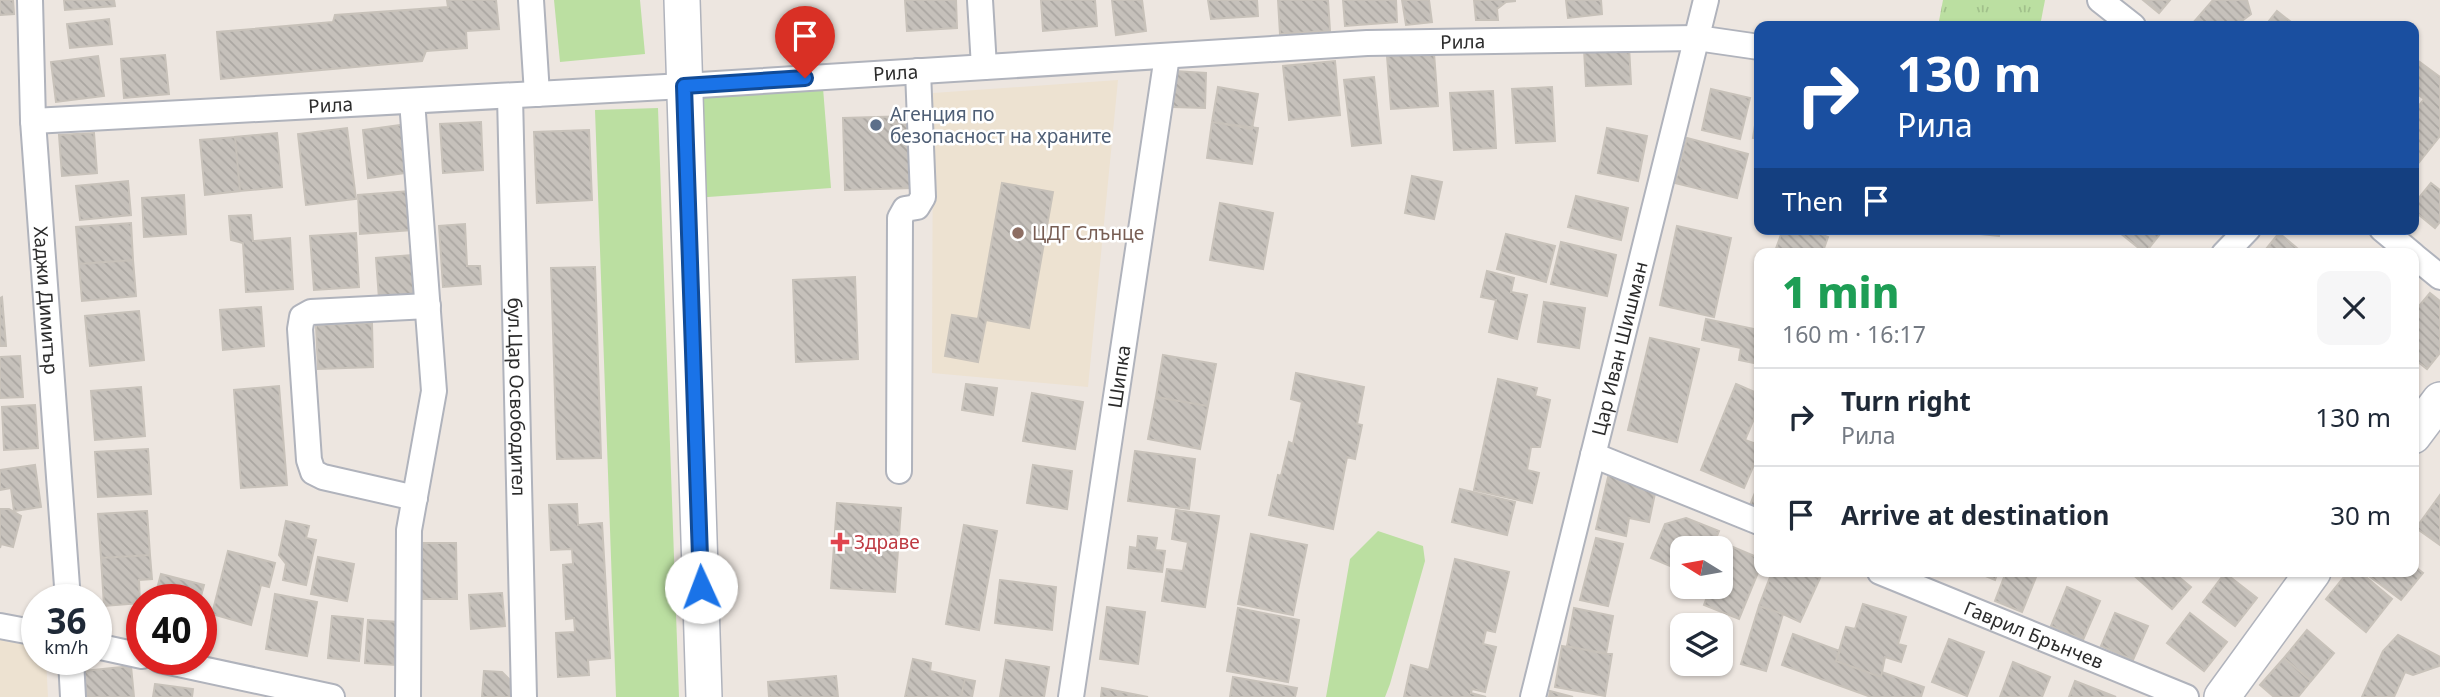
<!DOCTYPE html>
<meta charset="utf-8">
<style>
body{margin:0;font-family:"Noto Sans",sans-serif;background:#f6f6f7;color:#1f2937;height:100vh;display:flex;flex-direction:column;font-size:26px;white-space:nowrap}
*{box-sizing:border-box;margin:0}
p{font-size:23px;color:#747a83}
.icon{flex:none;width:38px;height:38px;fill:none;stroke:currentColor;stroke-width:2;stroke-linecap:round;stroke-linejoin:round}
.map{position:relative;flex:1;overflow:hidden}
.panel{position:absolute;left:1754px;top:248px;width:665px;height:329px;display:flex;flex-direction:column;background:#fff;border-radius:14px;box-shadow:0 2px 5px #0004}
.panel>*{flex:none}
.top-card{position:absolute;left:1754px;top:21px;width:665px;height:214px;border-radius:14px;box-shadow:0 2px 5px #0004;background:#1a4fa0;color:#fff;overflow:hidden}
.needle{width:46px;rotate:281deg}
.tools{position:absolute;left:1670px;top:536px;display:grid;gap:14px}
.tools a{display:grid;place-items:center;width:63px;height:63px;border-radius:14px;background:#fff;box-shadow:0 2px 5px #0004;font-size:35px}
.speed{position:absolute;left:21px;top:584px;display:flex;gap:14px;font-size:35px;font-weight:700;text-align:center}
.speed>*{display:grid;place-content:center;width:91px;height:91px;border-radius:50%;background:#fff;box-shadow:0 2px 5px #0004;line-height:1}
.speed small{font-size:18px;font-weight:400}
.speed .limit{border:10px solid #d22;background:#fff;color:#111}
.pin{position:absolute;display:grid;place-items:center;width:60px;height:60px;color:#fff;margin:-72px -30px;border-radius:50% 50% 50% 0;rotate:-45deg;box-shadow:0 0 7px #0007}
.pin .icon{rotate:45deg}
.me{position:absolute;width:77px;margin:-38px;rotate:358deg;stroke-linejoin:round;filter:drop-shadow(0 0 5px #0008)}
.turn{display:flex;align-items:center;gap:24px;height:147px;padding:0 28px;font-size:32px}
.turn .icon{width:91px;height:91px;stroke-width:2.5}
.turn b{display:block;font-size:49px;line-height:60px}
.then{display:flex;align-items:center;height:66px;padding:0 28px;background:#0003;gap:14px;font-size:26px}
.round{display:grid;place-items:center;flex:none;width:74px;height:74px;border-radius:14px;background:#f6f6f7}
.head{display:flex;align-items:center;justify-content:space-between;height:119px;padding:0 28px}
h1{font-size:42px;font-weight:800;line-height:52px;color:#1e9e55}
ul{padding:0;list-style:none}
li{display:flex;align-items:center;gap:21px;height:98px;padding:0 28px;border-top:2px solid #e0e1e3}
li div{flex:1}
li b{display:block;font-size:26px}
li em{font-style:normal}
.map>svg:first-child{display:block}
.education{fill:#ede2d1}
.grass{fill:#bbdfa1}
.park{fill:url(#park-tufts)}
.building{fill:url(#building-back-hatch);stroke:#c8c2ba;stroke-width:2}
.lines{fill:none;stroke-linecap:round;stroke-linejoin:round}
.street-casing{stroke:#b0b3bc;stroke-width:28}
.secondary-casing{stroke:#b0b3bc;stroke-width:38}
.street{stroke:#fff;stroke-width:24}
.secondary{stroke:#fff;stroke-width:35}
.route-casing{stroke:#114b97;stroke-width:18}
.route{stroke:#1a73e8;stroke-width:12}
.service-dot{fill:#5c6f8a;stroke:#fff;stroke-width:2.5}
.education-dot{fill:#8d6e63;stroke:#fff;stroke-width:2.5}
.health-dot{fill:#e0444e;stroke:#fff;stroke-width:2.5}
.labels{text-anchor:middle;stroke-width:5;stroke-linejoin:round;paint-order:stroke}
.street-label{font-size:19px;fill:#2c2c2c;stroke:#fff}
.service-label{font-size:19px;fill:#4e5e75;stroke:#fff;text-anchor:start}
.education-label{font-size:19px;fill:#785e54;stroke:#fff;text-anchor:start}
.health-label{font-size:19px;fill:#be3a42;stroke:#fff;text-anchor:start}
</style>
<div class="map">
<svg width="2440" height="697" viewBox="0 0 2440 697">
<defs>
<pattern id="park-tufts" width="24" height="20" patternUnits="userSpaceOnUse" patternTransform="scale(1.75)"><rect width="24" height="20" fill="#bbdfa1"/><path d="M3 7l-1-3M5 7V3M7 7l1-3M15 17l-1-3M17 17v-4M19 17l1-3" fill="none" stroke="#a1c08b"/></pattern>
<pattern id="building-back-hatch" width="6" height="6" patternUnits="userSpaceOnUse" patternTransform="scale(1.75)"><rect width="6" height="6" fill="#c6c1bb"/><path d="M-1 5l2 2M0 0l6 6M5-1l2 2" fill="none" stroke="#aaa6a1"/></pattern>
</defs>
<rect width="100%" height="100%" fill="#ede6e0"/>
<!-- education -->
<path class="education" d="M1118,80L1088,387L932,373L933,93Z
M0,632L37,640V660H46L48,697H0Z"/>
<!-- grass -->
<path class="grass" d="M554,0H640L645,54L560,62Z
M823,88L831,188L680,199L673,100Z
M658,108L679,697H616L595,110Z
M1378,531L1423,546L1425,561L1390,684L1385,697H1326L1350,559Z"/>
<!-- park -->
<path class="park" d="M1943,0H2045L2040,26H1938Z"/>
<!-- building -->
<path class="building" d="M0,0H13L14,14L0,15Z
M64,0H114L115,6L65,10Z
M447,0H496L499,29L466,31L467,48L426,51L422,61L221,79L217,32L333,22L335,15L448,7Z
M905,0H956L957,28L907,31Z
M1041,0H1095L1097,26L1043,31Z
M1112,0H1142L1146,31L1116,35Z
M1208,0H1257L1258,16L1211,19Z
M1278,0H1328L1330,31L1280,34Z
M1343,0H1396L1397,22L1345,26Z
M1402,0H1429L1432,22L1406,25Z
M1474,0H1515V1L1506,2L1497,9L1498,20H1476Z
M1566,0H1601L1602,14L1568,18Z
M2143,0H2170L2159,13Z
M2213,0H2247L2251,14L2239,23L2222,26H2195L2192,24Z
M2277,11L2296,26H2265Z
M109,19L112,44L70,48L67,24Z
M1629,46L1631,84L1586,86L1584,49Z
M1434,53L1438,106L1391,109L1387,56Z
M165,55L169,94L124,98L121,59Z
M98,56L104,96L56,102L51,62Z
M2413,57L2440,77V136L2413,170V113L2424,99L2413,91Z
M1335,61L1340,115L1289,120L1283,66Z
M1174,71L1206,73L1205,108L1173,107Z
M1374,77L1381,143L1352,146L1344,80Z
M1218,87L1258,94L1252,129L1212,122Z
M1552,87L1555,141L1516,143L1512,89Z
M1711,89L1750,98L1740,139L1702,130Z
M1493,91L1496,148L1454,150L1450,93Z
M1759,100V139L1753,138Z
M910,116L912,188L845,190L843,118Z
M481,122L483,170L443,173L440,124Z
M1212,122L1258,128L1252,164L1207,158Z
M401,125L406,173L368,178L363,130Z
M347,128L356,199L306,205L298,134Z
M1607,128L1647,136L1638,181L1598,173Z
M589,130L592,200L537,203L534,132Z
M94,133L97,173L62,176L59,135Z
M277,133L282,187L240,191L235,137Z
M235,137L240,191L205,195L200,140Z
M1687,138L1748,154L1737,198L1675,183Z
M1412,176L1442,182L1434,219L1405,213Z
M128,181L131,215L80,220L76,186Z
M1002,183L1053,192L1029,328L986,320L978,362L945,356L952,315L978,319Z
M2431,183L2440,190V222L2435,228L2413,210V205Z
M410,191L412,230L360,234L358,195Z
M184,195L186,234L144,237L142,198Z
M1576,196L1628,208L1621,240L1568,227Z
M1220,203L1273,213L1263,269L1210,260Z
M251,215L253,241L290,238L293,289L246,292L243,243L231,240L229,216Z
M131,223L133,260L79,264L76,227Z
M465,224L467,266H480L481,284L443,287L439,226Z
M1677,226L1731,238L1714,317L1660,305Z
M1783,229H1809L1828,237L1822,254H1774Z
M1971,229H2000L1999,236L1971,233Z
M2115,229H2164L2145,253Z
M356,233L359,287L314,290L310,236Z
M2279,233L2304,254H2262Z
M1506,234L1555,246L1546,282L1497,269Z
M1561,242L1616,255L1607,296L1551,284Z
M412,255L415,296L379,299L376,258Z
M133,260L136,296L82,301L79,264Z
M595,267L601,458L557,459L551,268Z
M1487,271L1514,278L1511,292L1527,295L1517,339L1489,332L1496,300L1481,297Z
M855,277L858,359L796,362L793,280Z
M2430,293L2440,301V353L2427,369L2413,358V313Z
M2,297L6,346H0V298Z
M1544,302L1585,308L1579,348L1538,342Z
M261,307L264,346L223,350L220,310Z
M139,311L144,360L90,366L85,316Z
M1706,319L1759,330V364L1739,360L1741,348L1702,340Z
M372,323L373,367L318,369L316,325Z
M1650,338L1699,349L1677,442L1628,430Z
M1163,355L1216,364L1208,406L1156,397Z
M20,356L23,397L0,398V357Z
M1296,373L1364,387L1357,424L1362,425L1355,459L1347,457L1333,529L1269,515L1278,475L1281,476L1289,442L1293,444L1302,402L1291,399Z
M1498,379L1537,388L1535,396L1550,400L1540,447H1531L1527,470L1539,473L1532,503L1474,490Z
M966,384L997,388L993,415L962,410Z
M1736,384L1759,394V407L1745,440L1759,445V453L1744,488L1701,470Z
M279,386L287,485L241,488L234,390Z
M141,387L145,436L95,440L91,391Z
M1032,393L1083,402L1075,449L1023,441Z
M1156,397L1208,406L1200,449L1148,439Z
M35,405L38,448L4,450L2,407Z
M148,449L151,494L98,497L95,452Z
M1135,451L1195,459L1189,509L1128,501Z
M35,465L41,507L14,511L11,488L0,490V470Z
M1033,465L1072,471L1067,509L1027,503Z
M1609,473L1657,484L1649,522L1629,518L1626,536L1596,529Z
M1759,483V509L1750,505Z
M1460,489L1515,502L1507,535L1452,522Z
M2440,495V545L2416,528Z
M837,503L901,508L895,592L831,588Z
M577,504L578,525L602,523L610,658L588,660L589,675L558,677L556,633L575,632L574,618L566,619L563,565L573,564L572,549L551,550L549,505Z
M0,509H9L21,516L13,547L1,544L0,548Z
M1176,510L1219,516L1205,607L1162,601L1167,569L1183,571L1188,542L1172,539Z
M147,511L150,555L101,558L98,514Z
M1686,518L1719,531L1712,548H1682V571L1651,558L1665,524Z
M286,521L309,526L306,538L316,540L306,585L283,580L286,564L279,555Z
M964,525L997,531L979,630L946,624Z
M1251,534L1307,545L1293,615L1238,604Z
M1138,536L1157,538L1155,550L1165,551L1162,572L1128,568L1130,547L1137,548Z
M1596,538L1623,544L1608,606L1580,600Z
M419,543H456L457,599H419Z
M1728,545L1759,558V570L1739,619L1704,605L1711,586H1720V564Z
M228,551L275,563L269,587L261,585L251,625L212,614Z
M150,555L152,579L139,580L140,603L104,606L101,558Z
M318,557L354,564L347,601L311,594Z
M1455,559L1509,572L1495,632L1486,630L1483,644L1496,647L1485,692L1472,689L1471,693L1486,697H1404L1411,665L1429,670Z
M2413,565L2423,573L2401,600L2366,574L2413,572Z
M1772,572H1806L1820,578L1800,622L1783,614L1759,606Z
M1976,572H1998L1995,580Z
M2006,572H2038L2022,612L1995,601Z
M2130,572H2173L2191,587L2172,609Z
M2348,572H2360L2392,599L2366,632L2326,599Z
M2225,573L2257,598L2235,626L2203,602Z
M161,574L204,585L200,600H154Z
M1000,580L1056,587L1052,630L995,623Z
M2067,587L2100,601L2083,640L2051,626Z
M502,593L505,626L471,629L469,595Z
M275,594L317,602L307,656L266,649Z
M1863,604L1906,617L1898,644L1906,646L1901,662L1885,657L1881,677L1836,661L1846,627L1855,629Z
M1759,606L1783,614L1766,671L1741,664Z
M1107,607L1145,612L1138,664L1100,659Z
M1238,608L1299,620L1288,682L1227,671Z
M1574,608L1613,616L1606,654L1567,646Z
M2115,613L2148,626L2133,660L2101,646Z
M2190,613L2227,642L2204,671L2167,643Z
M332,616L363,619L359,661L328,658Z
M368,620L399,622L396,665L365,663Z
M2307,630L2334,653L2311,681L2284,658Z
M1793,634L1840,651L1836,661L1881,677L1882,672L1924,687L1921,697H1871L1782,665Z
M2398,635L2440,657L2439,666L2413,675L2405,672L2394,697H2362L2383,651Z
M1949,639L1984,652L1967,696L1932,682Z
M1562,646L1612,654L1605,696L1555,687Z
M2284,658L2311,681L2298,697H2274L2260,685Z
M913,659L931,663L930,671L965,679L961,697H905Z
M1006,660L1049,667L1044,697H1000Z
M2013,662L2050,677L2042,697H2000Z
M131,666L134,697H87L84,671Z
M484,671L502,672L511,681L510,697H482Z
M836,676L838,697H769L768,682Z
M1233,677L1297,688L1295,697H1230Z
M965,679L975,681L972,697H961Z
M2075,681L2116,697H2069Z
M155,684L193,689L192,697H153Z
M1102,688L1148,697H1101Z
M1550,691L1573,697H1549Z"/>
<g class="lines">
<defs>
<g id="street">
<path id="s1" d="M30,0L33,121L68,600"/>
<path d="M531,0L537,94"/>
<path d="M980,0L984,67"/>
<path d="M2100,0L2133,26"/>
<path id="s2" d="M510,96L524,697"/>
<path id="s3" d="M33,121L684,86L1367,43L1697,38L1759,47"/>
<path d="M2382,229L2412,254"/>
<path d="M2224,254L2248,229"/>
<path d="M2413,255L2440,277"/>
<path d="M1593,455L1759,522"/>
<path d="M899,471L900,218L905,209L917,207L923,197L918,71"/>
<path d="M415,498L323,477L313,472L309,460L300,329L302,317L311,312L428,306"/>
<path id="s4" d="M1880,572L2186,697"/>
<path d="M0,626L37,633"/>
<path d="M96,646L142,656"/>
<path d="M71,660L73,697"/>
<path d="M160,660L332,697"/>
<path d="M408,697L409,530L434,391L412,101"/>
<path id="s5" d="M1071,697L1167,56"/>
<path id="s6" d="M1533,697L1706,0"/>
</g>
<path id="secondary" d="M682,0L704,697
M2413,436L2440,400
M2222,697L2313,572"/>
</defs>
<!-- street casing -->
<use href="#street" class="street-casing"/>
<!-- secondary casing -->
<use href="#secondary" class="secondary-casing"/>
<!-- street -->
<use href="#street" class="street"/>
<!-- secondary -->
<use href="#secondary" class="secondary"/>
</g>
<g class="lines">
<defs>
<path id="route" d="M701,587L684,86L805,78"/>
</defs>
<!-- route casing -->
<use href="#route" class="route-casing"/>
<!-- route -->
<use href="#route" class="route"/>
</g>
<!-- markers -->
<circle class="service-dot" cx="876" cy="125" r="7"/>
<circle class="education-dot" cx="1018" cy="233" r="7"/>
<path class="health-dot" d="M836.5 531.5h7v7h7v7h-7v7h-7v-7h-7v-7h7z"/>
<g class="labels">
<!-- street labels -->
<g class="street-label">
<text dy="7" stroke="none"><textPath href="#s3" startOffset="1432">Рила</textPath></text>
<text dy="7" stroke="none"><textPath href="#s3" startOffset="864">Рила</textPath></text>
<text dy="7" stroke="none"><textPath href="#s3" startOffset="298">Рила</textPath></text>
<text dy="7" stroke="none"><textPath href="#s1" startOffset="301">Хаджи Димитър</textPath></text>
<text dy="7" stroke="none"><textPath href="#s6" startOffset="359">Цар Иван Шишман</textPath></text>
<text dy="7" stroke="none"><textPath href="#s5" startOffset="324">Шипка</textPath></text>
<text dy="7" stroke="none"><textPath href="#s2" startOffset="301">бул.Цар Освободител</textPath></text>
<text dy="7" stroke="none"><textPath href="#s4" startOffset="166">Гаврил Брънчев</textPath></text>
</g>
<!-- service labels -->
<g class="service-label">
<text x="890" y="121">Агенция по<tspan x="890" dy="22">безопасност на храните</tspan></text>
</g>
<!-- education labels -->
<g class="education-label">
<text x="1032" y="240">ЦДГ Слънце</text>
</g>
<!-- health labels -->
<g class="health-label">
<text x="854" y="549">Здраве</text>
</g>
</g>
</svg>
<div class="tools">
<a><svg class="needle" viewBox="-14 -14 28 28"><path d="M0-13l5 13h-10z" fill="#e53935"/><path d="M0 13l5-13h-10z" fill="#747a83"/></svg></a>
<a><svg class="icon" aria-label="layers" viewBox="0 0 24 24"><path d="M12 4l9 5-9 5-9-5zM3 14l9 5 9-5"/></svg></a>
</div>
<div class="speed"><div>36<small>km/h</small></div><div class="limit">40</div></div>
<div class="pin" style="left:805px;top:78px;background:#d93025"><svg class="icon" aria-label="arrive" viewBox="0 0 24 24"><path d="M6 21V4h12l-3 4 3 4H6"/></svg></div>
<svg class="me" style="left:701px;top:587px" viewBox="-20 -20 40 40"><circle r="19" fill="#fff"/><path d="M0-13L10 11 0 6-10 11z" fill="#1a73e8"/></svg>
<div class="top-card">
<div class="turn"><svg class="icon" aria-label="right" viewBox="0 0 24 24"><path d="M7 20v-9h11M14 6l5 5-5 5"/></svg><div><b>130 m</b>Рила</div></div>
<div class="then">Then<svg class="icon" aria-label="arrive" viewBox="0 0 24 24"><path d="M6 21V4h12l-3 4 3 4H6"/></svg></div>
</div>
<section class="panel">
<div class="head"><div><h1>1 min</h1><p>160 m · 16:17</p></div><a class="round"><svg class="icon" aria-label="close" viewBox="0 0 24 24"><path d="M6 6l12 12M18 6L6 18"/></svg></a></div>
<ul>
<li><svg class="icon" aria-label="right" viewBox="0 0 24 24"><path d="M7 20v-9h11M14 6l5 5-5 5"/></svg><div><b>Turn right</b><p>Рила</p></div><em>130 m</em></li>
<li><svg class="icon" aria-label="arrive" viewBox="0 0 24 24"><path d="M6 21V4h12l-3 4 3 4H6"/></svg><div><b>Arrive at destination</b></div><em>30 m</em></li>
</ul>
</section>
</div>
